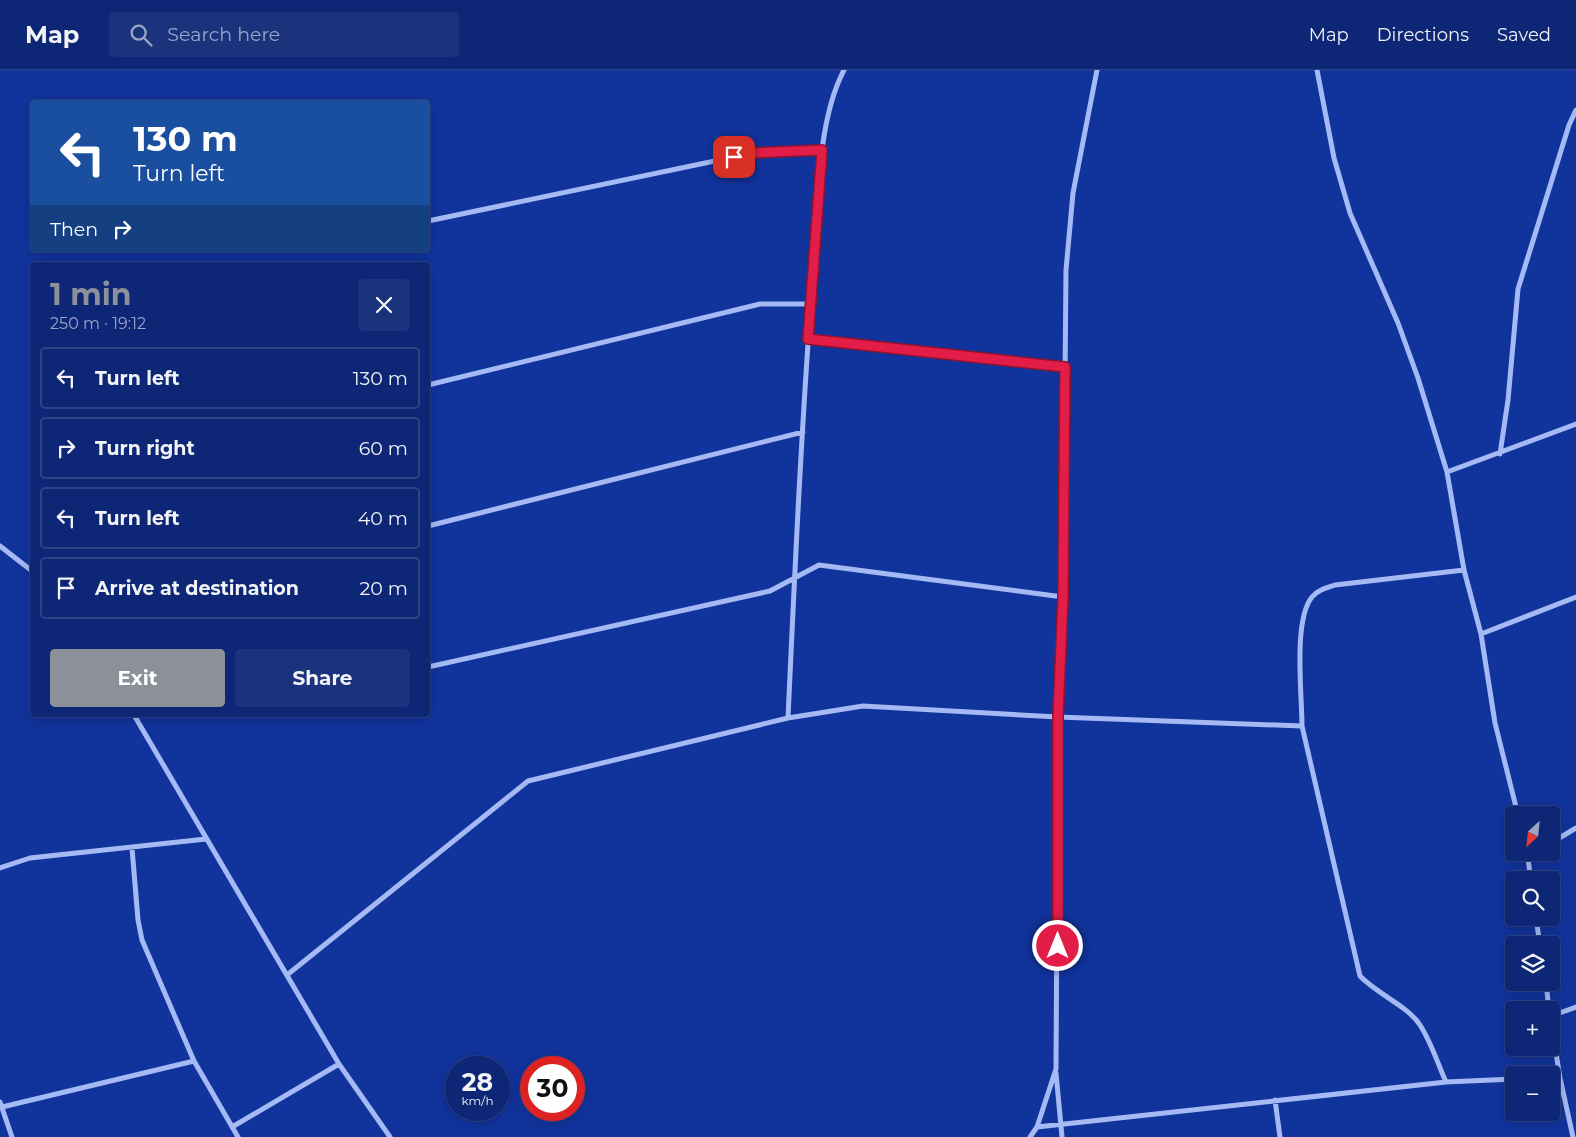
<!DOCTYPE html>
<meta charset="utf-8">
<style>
body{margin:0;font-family:Montserrat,sans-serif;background:#1b327d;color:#f1f3f6;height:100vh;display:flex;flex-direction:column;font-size:19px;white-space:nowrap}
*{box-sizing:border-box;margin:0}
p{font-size:16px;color:#9aa5c5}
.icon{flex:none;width:28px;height:28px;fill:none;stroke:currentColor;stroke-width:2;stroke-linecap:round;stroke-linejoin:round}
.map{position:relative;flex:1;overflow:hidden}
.side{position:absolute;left:30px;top:192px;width:400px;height:455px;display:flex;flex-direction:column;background:#0d2675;border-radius:5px;box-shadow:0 2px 12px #0003,0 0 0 1px #2d4387}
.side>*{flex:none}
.banner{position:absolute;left:30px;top:30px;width:400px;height:152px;border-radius:5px;box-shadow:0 2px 12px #0003,0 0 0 1px #2d4387;background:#1a4fa0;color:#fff;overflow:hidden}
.needle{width:32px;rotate:207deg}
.controls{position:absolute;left:1505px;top:736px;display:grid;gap:10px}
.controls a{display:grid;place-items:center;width:55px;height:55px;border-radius:5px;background:#0d2675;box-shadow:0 2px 12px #0003,0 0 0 1px #2d4387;font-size:25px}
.speed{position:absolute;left:445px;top:986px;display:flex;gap:10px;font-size:25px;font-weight:700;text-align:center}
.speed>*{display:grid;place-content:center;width:65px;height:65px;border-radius:50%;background:#0d2675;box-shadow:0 2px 12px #0003,0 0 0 1px #2d4387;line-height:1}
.speed small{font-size:12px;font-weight:400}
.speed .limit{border:8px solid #d22;background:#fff;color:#111}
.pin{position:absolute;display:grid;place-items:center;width:42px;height:42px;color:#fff;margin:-21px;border-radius:10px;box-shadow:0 2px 8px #0006}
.me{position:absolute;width:55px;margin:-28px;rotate:0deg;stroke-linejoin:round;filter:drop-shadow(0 0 4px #0008)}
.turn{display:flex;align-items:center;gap:18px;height:105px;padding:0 20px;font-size:22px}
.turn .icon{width:65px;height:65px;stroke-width:2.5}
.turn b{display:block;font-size:35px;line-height:42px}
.then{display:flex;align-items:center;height:48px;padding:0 20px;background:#0003;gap:10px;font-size:19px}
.round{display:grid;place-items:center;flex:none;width:52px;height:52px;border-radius:5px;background:#1b327d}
.overview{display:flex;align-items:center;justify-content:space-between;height:85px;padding:0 20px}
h1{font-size:30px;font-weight:700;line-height:38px;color:#8c9099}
.primary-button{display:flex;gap:10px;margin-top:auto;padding:10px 20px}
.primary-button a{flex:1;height:58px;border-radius:5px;background:#8c9099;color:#fff;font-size:20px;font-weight:700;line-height:58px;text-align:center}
.primary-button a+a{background:#1b327d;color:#f1f3f6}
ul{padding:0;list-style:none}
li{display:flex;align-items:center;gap:15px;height:62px;margin:0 10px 8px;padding:0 10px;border:2px solid #2d4387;border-radius:5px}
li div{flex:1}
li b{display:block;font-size:19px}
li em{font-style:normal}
header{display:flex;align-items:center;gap:30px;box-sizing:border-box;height:70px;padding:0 25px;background:#0d2675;border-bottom:1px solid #2d4387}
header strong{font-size:24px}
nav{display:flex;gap:28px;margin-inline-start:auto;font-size:18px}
.search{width:350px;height:45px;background:#1b327d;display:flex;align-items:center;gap:12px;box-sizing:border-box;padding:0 18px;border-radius:5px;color:#9aa5c5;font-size:19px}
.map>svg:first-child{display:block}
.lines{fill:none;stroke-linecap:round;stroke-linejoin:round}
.minor{stroke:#a5baf4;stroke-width:5}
.route-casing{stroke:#92132f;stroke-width:12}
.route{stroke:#e11d48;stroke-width:9}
</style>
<header>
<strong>Map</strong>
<div class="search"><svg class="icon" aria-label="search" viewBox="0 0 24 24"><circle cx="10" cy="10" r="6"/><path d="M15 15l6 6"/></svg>Search here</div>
<nav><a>Map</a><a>Directions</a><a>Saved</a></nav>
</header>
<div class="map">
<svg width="1576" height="1067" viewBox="0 0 1576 1067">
<rect width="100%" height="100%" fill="#11339c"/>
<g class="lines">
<!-- minor -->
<path class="minor" d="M1317,0L1334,88L1350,143L1398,253L1418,308L1447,402L1464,500L1481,564L1495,653L1518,745
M428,151L753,83L822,80
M808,269L1065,297
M428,315L760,234H811
M1500,384L1508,330L1518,219L1569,55L1576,40
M1447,402L1576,354
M428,456L803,362
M0,476L32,501
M1481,564L1576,527
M428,597L770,521L819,495L1063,527
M134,645L339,994L390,1067
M788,648C795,496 802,344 814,192C818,134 817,51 844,0
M1302,656L1360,906C1377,924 1408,936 1420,955C1431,972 1438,994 1446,1012
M1551,773L1576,758
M132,778L138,850L142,870L194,991L238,1067
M1527,782L1531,810
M1528,788L1536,782
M0,798L30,788L206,769
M1536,848L1540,875
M287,905L528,711L788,648L863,636L1058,647L1302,656C1302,625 1293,550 1312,527C1318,520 1326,518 1335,515L1464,500
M1546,912L1549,940
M1551,946L1576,937
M1551,952L1560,1008L1573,1067
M1056,1003L1062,1067
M1551,1008H1560
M1275,1030L1280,1067
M0,1032L12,1067
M2,1037L194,991
M232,1057L339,994
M1037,1057L1446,1012L1514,1009
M1030,1067L1037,1057L1056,999L1058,647L1063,527L1066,200L1073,123L1097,0"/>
</g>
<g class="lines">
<defs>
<path id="route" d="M734,87L753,83L822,80L808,269L1065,297L1063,527L1058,647V876"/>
</defs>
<!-- route casing -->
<use href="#route" class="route-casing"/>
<!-- route -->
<use href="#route" class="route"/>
</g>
</svg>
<div class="controls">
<a><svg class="needle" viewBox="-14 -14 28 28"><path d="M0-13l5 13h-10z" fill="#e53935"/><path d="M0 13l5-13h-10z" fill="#9aa5c5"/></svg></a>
<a><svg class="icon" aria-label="search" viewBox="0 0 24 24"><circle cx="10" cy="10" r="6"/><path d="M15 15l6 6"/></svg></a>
<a><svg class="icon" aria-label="layers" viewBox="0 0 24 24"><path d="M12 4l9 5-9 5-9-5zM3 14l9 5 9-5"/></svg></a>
<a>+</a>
<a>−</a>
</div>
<div class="speed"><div>28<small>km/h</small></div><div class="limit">30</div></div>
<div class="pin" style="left:734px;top:87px;background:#d93025"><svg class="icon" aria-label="arrive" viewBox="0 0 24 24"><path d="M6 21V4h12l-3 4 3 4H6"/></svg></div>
<svg class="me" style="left:1058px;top:876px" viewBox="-20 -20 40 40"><circle r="17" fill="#e11d48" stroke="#fff" stroke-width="3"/><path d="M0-11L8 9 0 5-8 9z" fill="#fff"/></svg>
<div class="banner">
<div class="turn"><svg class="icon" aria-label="left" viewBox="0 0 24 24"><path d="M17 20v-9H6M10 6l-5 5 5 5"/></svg><div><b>130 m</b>Turn left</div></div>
<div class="then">Then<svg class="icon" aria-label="right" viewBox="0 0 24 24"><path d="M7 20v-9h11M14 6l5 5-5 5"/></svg></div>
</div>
<section class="side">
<div class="overview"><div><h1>1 min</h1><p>250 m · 19:12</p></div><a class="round"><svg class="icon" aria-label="close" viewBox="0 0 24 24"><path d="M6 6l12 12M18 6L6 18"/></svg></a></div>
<ul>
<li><svg class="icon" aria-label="left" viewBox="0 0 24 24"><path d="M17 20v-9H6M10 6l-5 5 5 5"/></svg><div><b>Turn left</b></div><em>130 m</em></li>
<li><svg class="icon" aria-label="right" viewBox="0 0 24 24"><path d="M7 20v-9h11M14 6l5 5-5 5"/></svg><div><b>Turn right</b></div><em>60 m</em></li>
<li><svg class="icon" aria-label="left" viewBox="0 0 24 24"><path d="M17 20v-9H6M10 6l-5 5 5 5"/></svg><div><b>Turn left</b></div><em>40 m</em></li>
<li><svg class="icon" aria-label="arrive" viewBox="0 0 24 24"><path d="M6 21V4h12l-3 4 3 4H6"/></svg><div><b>Arrive at destination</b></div><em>20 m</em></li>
</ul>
<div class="primary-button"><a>Exit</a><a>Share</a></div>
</section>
</div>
